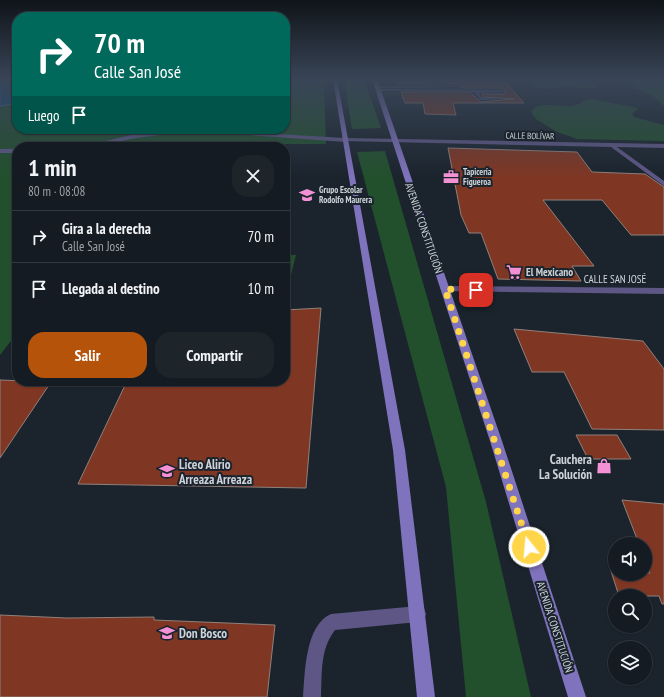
<!DOCTYPE html>
<html lang="es">
<meta charset="utf-8">
<style>
body{margin:0;font-family:"PT Sans Narrow",sans-serif;background:#1d242a;color:#f1f3f6;height:100vh;display:flex;flex-direction:column;font-size:15px;white-space:nowrap}
*{box-sizing:border-box;margin:0}
p{font-size:13px;color:#9da1a5}
.icon{flex:none;width:22px;height:22px;fill:none;stroke:currentColor;stroke-width:2;stroke-linecap:round;stroke-linejoin:round}
.map{position:relative;flex:1;overflow:hidden}
.drawer{position:absolute;left:12px;top:142px;width:278px;height:244px;display:flex;flex-direction:column;background:#141b22;border-radius:16px;box-shadow:0 1px 3px #0004,0 0 0 1px #333940}
.drawer>*{flex:none}
.guide{position:absolute;left:12px;top:12px;width:278px;height:122px;border-radius:16px;box-shadow:0 1px 3px #0004,0 0 0 1px #333940;background:#00695c;color:#fff;overflow:hidden}
.controls{position:absolute;left:608px;top:537px;display:grid;gap:8px}
.controls a{display:grid;place-items:center;width:44px;height:44px;border-radius:50%;background:#141b22;box-shadow:0 1px 3px #0004,0 0 0 1px #333940;font-size:20px}
.pin{position:absolute;display:grid;place-items:center;width:34px;height:34px;color:#fff;margin:-17px;border-radius:8px;box-shadow:0 2px 6px #0006}
.me{position:absolute;width:44px;margin:-22px;rotate:343deg;stroke-linejoin:round;filter:drop-shadow(0 0 3px #0008)}
.turn{display:flex;align-items:center;gap:14px;height:84px;padding:0 16px;font-size:18px}
.turn .icon{width:52px;height:52px;stroke-width:2.5}
.turn b{display:block;font-size:28px;line-height:34px}
.then{display:flex;align-items:center;height:38px;padding:0 16px;background:#0003;gap:8px;font-size:15px}
.round{display:grid;place-items:center;flex:none;width:42px;height:42px;border-radius:16px;background:#1d242a}
.overview{display:flex;align-items:center;justify-content:space-between;height:68px;padding:0 16px}
h1{font-size:24px;font-weight:700;line-height:30px}
.action{display:flex;gap:8px;margin-top:auto;padding:8px 16px}
.action a{flex:1;height:46px;border-radius:16px;background:#b45309;color:#fff;font-size:16px;font-weight:700;line-height:46px;text-align:center}
.action a+a{background:#1d242a;color:#f1f3f6}
ul{padding:0;list-style:none}
li{display:flex;align-items:center;gap:12px;height:52px;padding:0 16px;border-top:1px solid #333940}
li div{flex:1}
li b{display:block;font-size:15px}
li em{font-style:normal}
.map>svg:first-child{display:block}
.green{fill:#22502d}
.water{fill:#0a497c;stroke:#447298}
.building{fill:#7f3724;stroke:#90807b}
.lines{fill:none;stroke-linecap:round;stroke-linejoin:round}
.service{fill:#5e5785;fill-rule:evenodd}
.minor{fill:#5e5785;fill-rule:evenodd}
.secondary{fill:#8073bd;fill-rule:evenodd}
.route{stroke:#ffd54a;stroke-width:7;stroke-dasharray:0 12.6}
.labels{text-anchor:middle;stroke-width:4;stroke-linejoin:round;paint-order:stroke}
.far-street-label{font-size:9px;fill:#cdd3d9;stroke:#1b242d}
.far-poi-label{font-size:9px;font-weight:bold;fill:#cdd3d9;stroke:#1b242d;text-anchor:start}
.street-label{font-size:11px;fill:#cdd3d9;stroke:#1b242d}
.poi-label{font-size:11px;font-weight:bold;fill:#cdd3d9;stroke:#1b242d;text-anchor:start}
.near-poi-label{font-size:13px;font-weight:bold;fill:#cdd3d9;stroke:#1b242d;text-anchor:start}
</style>
<div class="map">
<svg width="664" height="697" viewBox="0 0 664 697">
<rect width="100%" height="100%" fill="#1b242d"/>
<!-- green -->
<path class="green" d="M0,79H17V129H285V79H324L326,144H151L149,147H17V333L0,355Z
M344,79H364L381,128L352,129Z
M529,79H595L592,81L597,86L595,88L564,87L551,89L535,87Z
M617,79H664V106L655,97L635,88L632,83L626,80Z
M592,99L638,108L632,114L634,117L664,125V141L577,139L555,131L536,119L531,112C538,99 563,109 576,105C584,103 580,100 592,99Z
M385,151L486,502L531,697H466L446,487L357,152Z
M285,255H296L291,275L285,276Z"/>
<!-- water -->
<path class="water" d="M17,79V103L0,106V83Z"/>
<!-- building -->
<path class="building" d="M396,79H503L524,103H453L456,115L425,114L423,103H405L401,92H470L481,102L514,99L483,97L482,94H504L505,91L503,88H462V87L459,84H398Z
M448,148L577,152L592,172L645,174L664,187V235H631L602,200H543L594,266H572L581,281L498,279L481,233H469L461,215Z
M321,308L306,488L78,484L127,381H285V310Z
M514,329L643,341L664,369V430L592,429L564,372H532Z
M0,380L51,382L0,458Z
M576,435H617L631,459H588Z
M622,500L664,504V604H662L659,596H619L610,568L615,569V574L650,573L645,560V544H639Z
M0,615L67,618L154,617V620L275,625L267,697H0Z"/>
<g class="lines">
<!-- service -->
<path class="service" d="M379,89L503,90L504,92L479,93L482,98L513,99L481,100L475,93L470,91H378Z
M188,129L346,138L349,140L346,142L192,131L136,138L91,147H80L136,134Z
M0,149H17V153H0Z
M418,606L424,608L426,614L424,620L418,622L335,630C320,649 322,674 321,697H303C305,673 305,625 331,614Z"/>
<!-- minor -->
<path class="minor" d="M377,86H459L461,87L378,88Z
M346,138L664,144V148L617,147L664,181V186L611,147L344,141Z
M445,286L664,288V294L442,291L441,289L442,287Z"/>
<!-- secondary -->
<path class="secondary" d="M333,79H337L405,450L435,697H417L393,450Z
M372,79H376L381,90L502,441L586,697H568L490,441Z"/>
</g>
<!-- sky -->
<linearGradient id="sky" x2="0" y2="1"><stop stop-color="#0f1419"/><stop offset="0.45" stop-color="#394557"/><stop offset="1" stop-color="#394557" stop-opacity="0"/></linearGradient>
<rect width="664" height="177" fill="url(#sky)"/>
<g class="lines">
<!-- route -->
<path class="route" d="M476,290L445,289L529,547"/>
</g>
<!-- icons -->
<defs>
<symbol id="office-bare" viewBox="-9 -9 18 18"><path d="M-6-3h4V-5.5h4V-3h4V5H-6ZM-1-4.5V-3h2v-1.5ZM-6 0V1H6V0Z" fill="#f491d4" stroke="#1b242d" stroke-width="2.5" paint-order="stroke"/></symbol>
<symbol id="school-bare" viewBox="-9 -9 18 18"><path d="M0-5L7-2L0 1L-7-2ZM-4 1L0 2.5L4 1V4Q0 6-4 4Z" fill="#f491d4" stroke="#1b242d" stroke-width="2.5" paint-order="stroke"/></symbol>
<symbol id="supermarket-bare" viewBox="-9 -9 18 18"><path d="M-6-5.5h2.5l.6 2H6L4.5 2H-2.5L-4.4-4H-6ZM-1.5 3.2a1.3 1.3 0 1 0 .1 0ZM3 3.2a1.3 1.3 0 1 0 .1 0Z" fill="#f491d4" stroke="#1b242d" stroke-width="2.5" paint-order="stroke"/></symbol>
<symbol id="shop-bare" viewBox="-9 -9 18 18"><path d="M-5-2.5h2.3a2.7 3.5 0 0 1 5.4 0H5L5.5 6h-11ZM-1.5-2.5h3a1.5 2.3 0 0 0-3 0Z" fill="#f491d4" stroke="#1b242d" stroke-width="2.5" paint-order="stroke"/></symbol>
<symbol id="university-bare" viewBox="-9 -9 18 18"><path d="M0-5L7-2L0 1L-7-2ZM-4 1L0 2.5L4 1V4Q0 6-4 4Z" fill="#f491d4" stroke="#1b242d" stroke-width="2.5" paint-order="stroke"/></symbol>
</defs>
<g fill-rule="evenodd">
<use href="#office-bare" x="440" y="166" width="22" height="22"/>
<use href="#school-bare" x="296" y="184" width="22" height="22"/>
<use href="#supermarket-bare" x="503" y="261" width="22" height="22"/>
<use href="#shop-bare" x="593" y="455" width="22" height="22"/>
<use href="#school-bare" x="156" y="460" width="22" height="22"/>
<use href="#university-bare" x="156" y="622" width="22" height="22"/>
</g>
<g class="labels">
<!-- far-street labels -->
<g class="far-street-label">
<text transform="translate(530 136) rotate(1)" y="3">CALLE BOLÍVAR</text>
</g>
<!-- far-poi labels -->
<g class="far-poi-label">
<text x="463" y="175">Tapicería<tspan x="463" dy="10">Figueroa</tspan></text>
<text x="319" y="193">Grupo Escolar<tspan x="319" dy="10">Rodolfo Maurera</tspan></text>
</g>
<!-- street labels -->
<g class="street-label">
<text transform="translate(424 228) rotate(71)" y="4">AVENIDA CONSTITUCIÓN</text>
<text x="615" y="283">CALLE SAN JOSÉ</text>
<text transform="translate(555 627) rotate(72)" y="4">AVENIDA CONSTITUCIÓN</text>
</g>
<!-- poi labels -->
<g class="poi-label">
<text x="526" y="276">El Mexicano</text>
</g>
<!-- near-poi labels -->
<g class="near-poi-label">
<text x="592" y="464" text-anchor="end">Cauchera<tspan x="592" dy="15">La Solución</tspan></text>
<text x="179" y="469">Liceo Alirio<tspan x="179" dy="15">Arreaza Arreaza</tspan></text>
<text x="179" y="638">Don Bosco</text>
</g>
</g>
</svg>
<div class="controls">
<a><svg class="icon" aria-label="sound" viewBox="0 0 24 24"><path d="M4 9h4l5-4v14l-5-4H4zM17 9q2 3 0 6"/></svg></a>
<a><svg class="icon" aria-label="search" viewBox="0 0 24 24"><circle cx="10" cy="10" r="6"/><path d="M15 15l6 6"/></svg></a>
<a><svg class="icon" aria-label="layers" viewBox="0 0 24 24"><path d="M12 4l9 5-9 5-9-5zM3 14l9 5 9-5"/></svg></a>
</div>
<div class="pin" style="left:476px;top:290px;background:#d93025"><svg class="icon" aria-label="arrive" viewBox="0 0 24 24"><path d="M6 21V4h12l-3 4 3 4H6"/></svg></div>
<svg class="me" style="left:529px;top:547px" viewBox="-20 -20 40 40"><circle r="17" fill="#ffd54a" stroke="#fff" stroke-width="3"/><path d="M0-11L8 9 0 5-8 9z" fill="#fff"/></svg>
<div class="guide">
<div class="turn"><svg class="icon" aria-label="right" viewBox="0 0 24 24"><path d="M7 20v-9h11M14 6l5 5-5 5"/></svg><div><b>70 m</b>Calle San José</div></div>
<div class="then">Luego<svg class="icon" aria-label="arrive" viewBox="0 0 24 24"><path d="M6 21V4h12l-3 4 3 4H6"/></svg></div>
</div>
<section class="drawer">
<div class="overview"><div><h1>1 min</h1><p>80 m · 08:08</p></div><a class="round"><svg class="icon" aria-label="close" viewBox="0 0 24 24"><path d="M6 6l12 12M18 6L6 18"/></svg></a></div>
<ul>
<li><svg class="icon" aria-label="right" viewBox="0 0 24 24"><path d="M7 20v-9h11M14 6l5 5-5 5"/></svg><div><b>Gira a la derecha</b><p>Calle San José</p></div><em>70 m</em></li>
<li><svg class="icon" aria-label="arrive" viewBox="0 0 24 24"><path d="M6 21V4h12l-3 4 3 4H6"/></svg><div><b>Llegada al destino</b></div><em>10 m</em></li>
</ul>
<div class="action"><a>Salir</a><a>Compartir</a></div>
</section>
</div>
